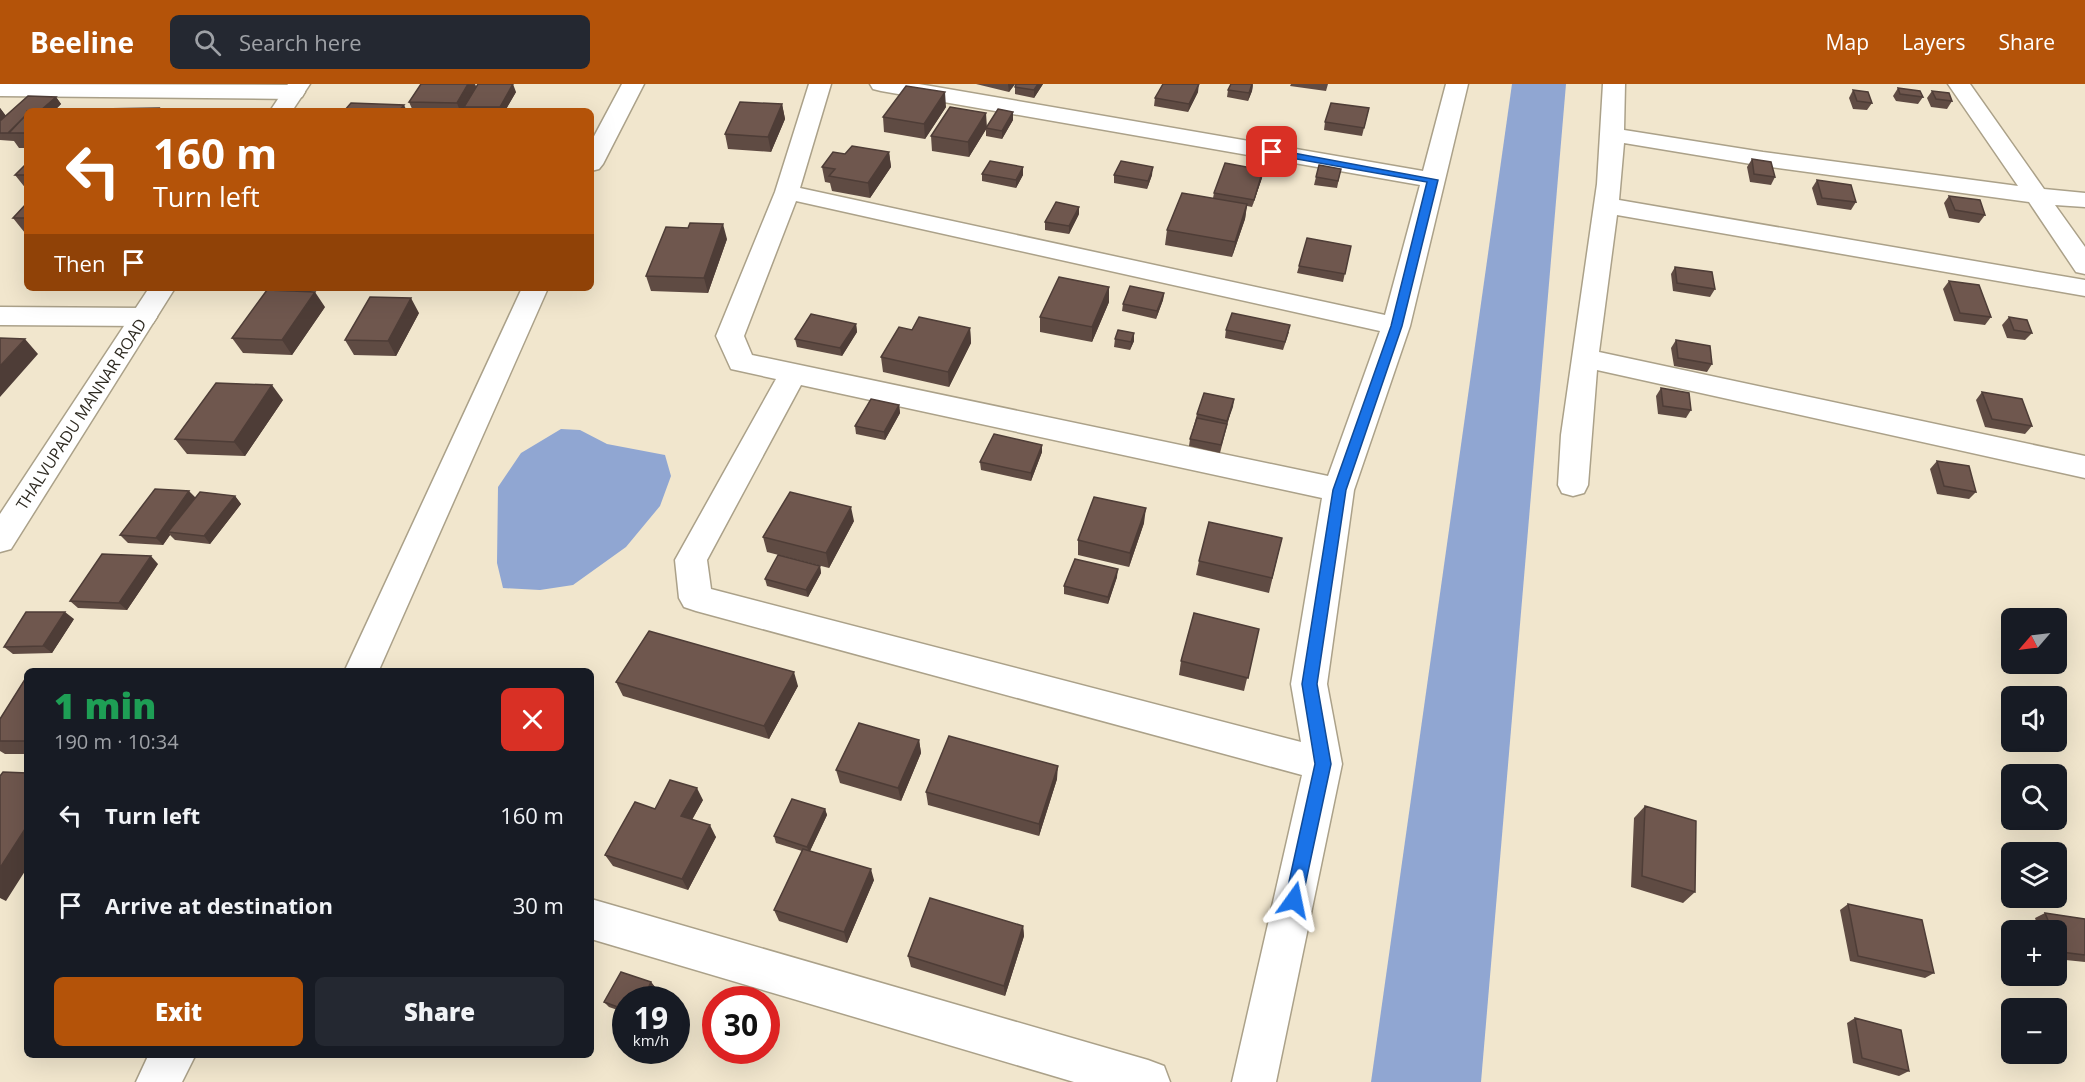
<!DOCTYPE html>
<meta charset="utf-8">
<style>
body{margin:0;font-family:"Open Sans",sans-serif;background:#242831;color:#f1f3f6;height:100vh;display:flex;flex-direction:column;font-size:22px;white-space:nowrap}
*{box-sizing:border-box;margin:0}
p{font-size:20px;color:#9ea1a6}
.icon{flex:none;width:33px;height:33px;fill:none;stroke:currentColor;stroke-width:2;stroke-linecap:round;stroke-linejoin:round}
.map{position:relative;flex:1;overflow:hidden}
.side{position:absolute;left:24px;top:584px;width:570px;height:390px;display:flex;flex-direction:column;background:#171b24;border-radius:9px;box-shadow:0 6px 24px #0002}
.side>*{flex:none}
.hud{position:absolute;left:24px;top:24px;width:570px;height:183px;border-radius:9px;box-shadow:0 6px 24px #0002;background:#b45309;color:#fff;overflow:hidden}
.needle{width:39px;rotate:242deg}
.controls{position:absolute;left:2001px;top:524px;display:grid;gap:12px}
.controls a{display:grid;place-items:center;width:66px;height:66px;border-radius:9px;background:#171b24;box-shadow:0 6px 24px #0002;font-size:30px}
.speed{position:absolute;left:612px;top:902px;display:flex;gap:12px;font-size:30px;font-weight:700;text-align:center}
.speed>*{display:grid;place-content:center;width:78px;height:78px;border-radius:50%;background:#171b24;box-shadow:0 6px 24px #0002;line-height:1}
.speed small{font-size:15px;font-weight:400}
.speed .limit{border:9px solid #d22;background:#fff;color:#111}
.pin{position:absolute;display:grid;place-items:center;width:51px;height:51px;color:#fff;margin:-26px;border-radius:12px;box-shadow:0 3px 9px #0006}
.me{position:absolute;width:66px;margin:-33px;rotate:12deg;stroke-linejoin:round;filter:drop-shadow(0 0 4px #0008)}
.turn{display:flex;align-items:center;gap:21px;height:126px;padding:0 30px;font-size:27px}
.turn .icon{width:78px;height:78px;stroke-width:2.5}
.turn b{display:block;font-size:42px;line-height:51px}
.then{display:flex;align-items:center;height:57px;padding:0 30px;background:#0003;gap:12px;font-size:22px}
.round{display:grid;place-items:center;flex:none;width:63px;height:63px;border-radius:9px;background:#242831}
.overview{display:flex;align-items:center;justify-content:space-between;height:102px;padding:0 30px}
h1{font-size:36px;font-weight:800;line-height:45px;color:#1e9e55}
.action{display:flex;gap:12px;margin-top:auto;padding:12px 30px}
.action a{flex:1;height:69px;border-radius:9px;background:#b45309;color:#fff;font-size:24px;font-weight:800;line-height:69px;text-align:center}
.action a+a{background:#242831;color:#f1f3f6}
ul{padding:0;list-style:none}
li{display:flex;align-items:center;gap:18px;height:90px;padding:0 30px}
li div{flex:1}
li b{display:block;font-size:22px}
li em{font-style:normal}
header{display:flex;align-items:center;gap:36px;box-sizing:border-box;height:84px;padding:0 30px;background:#b45309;color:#fff}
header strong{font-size:28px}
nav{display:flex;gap:33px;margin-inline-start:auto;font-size:21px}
.search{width:420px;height:54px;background:#242831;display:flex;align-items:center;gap:15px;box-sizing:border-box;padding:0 21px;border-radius:9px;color:#9ea1a6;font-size:22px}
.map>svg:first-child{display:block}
.water{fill:#90a6d2}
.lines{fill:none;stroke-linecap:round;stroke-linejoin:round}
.river{fill:#90a6d2;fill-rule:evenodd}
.street-casing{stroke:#aba189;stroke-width:3}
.secondary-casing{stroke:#aba189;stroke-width:3}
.street{fill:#fff;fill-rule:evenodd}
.secondary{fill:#fff;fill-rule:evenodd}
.wall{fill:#5f4b43}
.shaded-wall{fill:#4e3d37}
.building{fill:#6f574e;stroke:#4e3d37;stroke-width:1.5}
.route{fill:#1a73e8;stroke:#114b97;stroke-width:1.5}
.labels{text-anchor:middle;stroke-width:6;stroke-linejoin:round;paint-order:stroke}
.street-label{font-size:16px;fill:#2f2b22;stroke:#fff}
</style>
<header>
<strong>Beeline</strong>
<div class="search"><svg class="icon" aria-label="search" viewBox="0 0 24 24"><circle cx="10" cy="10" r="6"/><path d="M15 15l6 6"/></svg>Search here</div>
<nav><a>Map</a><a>Layers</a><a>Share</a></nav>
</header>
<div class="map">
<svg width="2085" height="998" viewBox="0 0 2085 998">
<rect width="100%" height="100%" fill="#f1e6cd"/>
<!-- water -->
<path class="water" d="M561,345L580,346L607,360L665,371L671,392L660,422L626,463L573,501L540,506L503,504L497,479L498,403L521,369Z"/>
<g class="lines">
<!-- river -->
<path class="river" d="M1512,0H1566L1481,998H1371Z"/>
<defs>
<path id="street" d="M0,0L294,1L302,3L305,8L302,13L294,15L0,12Z
M622,0H644L603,80L599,85L591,87V58Z
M809,0H831L800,104L1385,231L1420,101L881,7L873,5L870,0H919L1423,87L1446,0H1468L1410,242L1354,406L1327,600L1342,680L1276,998H1232L1302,691L696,527L684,523L679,514L675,476L776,295L731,285L716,252L775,108ZM796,117L1380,247L1328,392L752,271L744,252ZM801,301L1322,414L1291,600L1301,658L711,505L707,476Z
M1603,0H1625L1624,46L1763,68L2018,102L1948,0H1970L2044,105L2085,109V123L2055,121L2085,163V190L2076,188L2029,118L1763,82L1624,59L1619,116L2085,196V212L1617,131L1599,268L2085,372V394L1597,286L1588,401L1584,409L1573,412L1562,409L1558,401L1561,351L1597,100Z
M522,204H548L379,586H345Z
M0,223L143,224L153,227L157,233L153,239L143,242L0,241Z
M591,815L1148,976L1164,982L1170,998H1074L591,855Z
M149,970H196L182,998H136Z"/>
<path id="secondary" d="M288,0H310L292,27H270Z
M149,204H175L11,465L0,468V430Z"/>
</defs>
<!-- street casing -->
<use href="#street" class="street-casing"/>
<!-- secondary casing -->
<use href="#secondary" class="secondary-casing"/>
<!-- street -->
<use href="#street" class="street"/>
<!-- secondary -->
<use href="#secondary" class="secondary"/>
</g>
<!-- wall -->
<path class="wall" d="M421,0H475L476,4L516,8L505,27H413L409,18Z
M976,0H1015L1009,8Z
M1016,0H1043L1034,14L1015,10V3Z
M1253,0L1252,7L1248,17L1227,13L1228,6Z
M1291,0H1328L1326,7L1290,2Z
M1898,4L1923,13L1918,20L1896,17L1893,12Z
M1853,6L1872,19L1867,26L1853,25L1849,14Z
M1932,7L1952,17L1947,25L1931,23L1927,14Z
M1198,8L1188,28L1154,22L1155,14Z
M56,13L61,20L55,26H83V27H27V64H19L14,57L0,56V24L6,32Z
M782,20L785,35L771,68L728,65L725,50Z
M946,23L925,55L884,48L883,33Z
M1369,24L1362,52L1324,46L1325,38Z
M1013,28V36L1002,55L986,52V45L969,73L932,67L931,52L987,43Z
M889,68L891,83L870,114L832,107L830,99L825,98L822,83L845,70Z
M1752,75L1775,93L1771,101L1750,98L1747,83Z
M27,79V106L15,91Z
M1023,83V91L1016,104L982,97V90Z
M1341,85L1337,104L1314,101L1316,93Z
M1263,86L1262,94L1252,123L1247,122L1245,135L1232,173L1165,161L1167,146L1213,114L1214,109Z
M1114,91H1152L1147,105L1114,99Z
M1817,96L1856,118L1851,126L1817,121L1812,104Z
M1949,112L1985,131L1979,139L1949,134L1944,119Z
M27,119V149H25L13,134Z
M1079,130L1069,150L1045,146V138Z
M727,155L708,209L651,207L646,192Z
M1351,162L1343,198L1297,189L1299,182Z
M1675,183L1715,205L1710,213L1673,207L1671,190Z
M1949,197L1991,233L1985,241L1954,237L1943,205Z
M1164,209L1163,216L1156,235L1122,227L1123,220Z
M1109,218L1092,258L1040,248V233Z
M325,223L292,271L243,269L232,254Z
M419,229L396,272L354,271L345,256Z
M2009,233L2032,249L2025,256L2007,254L2002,241Z
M856,240L857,248L842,272L797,263L795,255Z
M970,244L971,259L949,303L883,288L881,273Z
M1226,246L1289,248L1283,266L1225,254Z
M1115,255L1134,257L1130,266L1114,263Z
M1676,256L1712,280L1707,288L1674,282L1671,264Z
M1661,304L1691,326L1686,334L1658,330L1656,312Z
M1982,308L2032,342L2025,350L1985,343L1976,316Z
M1234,315L1220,369L1189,362L1190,355L1197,330Z
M283,316L245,372L187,370L175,355Z
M899,321L900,329L885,356L856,350L855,342Z
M1042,368L1031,397L981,386L980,378Z
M1937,377L1976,408L1969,415L1937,410L1930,385Z
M235,412L241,420L210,460L175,456L170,451L163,461L128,459L120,451L195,414Z
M854,437L829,484L767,468L763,453Z
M1144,439L1129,483L1078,471V456Z
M1282,454L1269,509L1196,491L1199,477Z
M158,480L127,526L78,524L70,517Z
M820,482L821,489L808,513L767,502L765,495Z
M1117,493L1108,520L1064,510V502Z
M74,535L52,569L13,570L4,563Z
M1259,545L1244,607L1179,591L1181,577Z
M27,592V670H5L0,667V635Z
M616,598L798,602L769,655L623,612Z
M919,656L921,669L901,717L840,699L836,686Z
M1057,695L1039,752L928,721L926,708Z
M703,716L692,736L716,753L688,806L613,782L605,771L655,725Z
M1645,722L1695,808L1683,819L1631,803L1634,734Z
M825,725L827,731L810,767L874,796L847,859L779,837L774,826L802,767L776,759L774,752Z
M1848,820L1934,889L1925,894L1850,877L1840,826Z
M2045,829L2085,835V878L2056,875V846H2039L2035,834Z
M1023,842L1024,852L1005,912L911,883L908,872Z
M651,898L655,903L626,915V929L609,923L604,918Z
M1855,934L1909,987L1899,992L1853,979L1847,939Z"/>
<!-- shaded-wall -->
<path class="shaded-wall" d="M468,0H475L478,8L464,23L466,27H460L457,19Z
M513,0L516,8L505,27H502L500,23Z
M1008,0H1015L1009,8Z
M1038,0H1043L1034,14V6Z
M1199,0L1198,8L1188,28L1189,20Z
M1253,0L1252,7L1248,17L1249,9Z
M945,8L946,23L925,55L924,40Z
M56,13L61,20L54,27H40Z
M782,20L785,35L771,68L768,53Z
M404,21L407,27H399Z
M0,24L9,36L0,44Z
M1013,28V36L1002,55V47Z
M986,29L987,44L969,73L968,58Z
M889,68L891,83L870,114L868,99Z
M1023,83V91L1016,104V96Z
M1153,83L1152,91L1147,105L1148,97Z
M1263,86L1262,94L1252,123L1254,116Z
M1247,120L1245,135L1232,173L1235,158Z
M1079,123V130L1069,150V142Z
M723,140L727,155L708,209L704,194Z
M1109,203V218L1092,258V243Z
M315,208L325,223L292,271L282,256Z
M1164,209L1163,216L1156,235L1157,227Z
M411,214L419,229L396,272L388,257Z
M856,240L857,248L842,272L840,264Z
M970,244L971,259L949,303L948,288Z
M1134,249V257L1130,266L1131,258Z
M25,255L38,270L0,313V282Z
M272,301L283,316L245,372L234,358Z
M1234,315L1233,323L1225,345L1227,337Z
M899,321L900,329L885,356L884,348Z
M1042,361V368L1031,397V389Z
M189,407L196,414L168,448L170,451L163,461L156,454Z
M235,412L241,420L210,460L204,452Z
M851,423L854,437L829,484L826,469Z
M1146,424L1144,439L1129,483L1130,469Z
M151,472L158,480L127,526L119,519Z
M820,482L821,489L808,513L806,506Z
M1118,485L1117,493L1108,520V513Z
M65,528L74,535L52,569L43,562Z
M794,588L798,602L769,655L764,642Z
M919,656L921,669L901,717L898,704Z
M1058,682L1057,695L1039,752V740Z
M697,704L703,716L687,744L681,732Z
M825,725L827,731L809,769L807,763Z
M710,741L716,753L688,806L682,795Z
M27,742V784L6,817L0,814V784Z
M871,785L874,796L847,859L844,848Z
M1023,842L1024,852L1005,912L1004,902Z
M651,898L655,903L650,915H643Z"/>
<!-- building -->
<path class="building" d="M421,0H468L457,19L409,18Z
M478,0H513L500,23H464Z
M1016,0H1038L1034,6L1015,3Z
M1163,0H1199L1189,20L1155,14Z
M1231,0H1252L1249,9L1228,6Z
M906,2L945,8L924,40L883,33Z
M1898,4L1920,7L1923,13L1900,10Z
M1853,6L1868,8L1872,19L1857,17Z
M1932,7L1949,9L1952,17L1936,15Z
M28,12L56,13L41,26H31L30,27H27V30L9,49H0V37Z
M740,18L782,20L768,53L725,50Z
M351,19L404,21L399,27H344Z
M1331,19L1369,24L1364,44L1325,38Z
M950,23L986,29L968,58L931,52Z
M159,24L157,27H95L97,25Z
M998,25L1013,28L1002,47L986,44Z
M31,26H83L81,27H30Z
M27,30V49H8Z
M852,62L889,68L868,99L829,92L835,85L822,83L833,68L845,70Z
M1752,75L1771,78L1775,93L1754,90Z
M990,77L1023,83L1016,96L982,90Z
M1121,77L1153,83L1148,97L1114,91Z
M27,79V91H15Z
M1225,79L1263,86L1254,116L1214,109Z
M1319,81L1341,85L1338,97L1316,93Z
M1817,96L1851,101L1856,118L1822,114Z
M1182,109L1247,120L1235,158L1167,146Z
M1949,112L1980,116L1985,131L1955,126Z
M1056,118L1079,123L1069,142L1045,138Z
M27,119V134H13Z
M690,139L723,140L704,194L646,192L666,143L688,144Z
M1307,154L1351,162L1345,190L1299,182Z
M1675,183L1712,188L1715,205L1677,199Z
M1059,193L1109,203L1092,243L1040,233Z
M1949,197L1979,201L1991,233L1960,229Z
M1130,202L1164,209L1157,227L1123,220Z
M267,206L315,208L282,256L232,254Z
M370,213L411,214L388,257L345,256Z
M1232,229L1290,241L1285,258L1226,246Z
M811,230L856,240L840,264L795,255Z
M919,233L970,244L948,288L881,273L899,243L912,246Z
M2009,233L2027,236L2032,249L2014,246Z
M1118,246L1134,249L1131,258L1115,255Z
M0,254L25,255L0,282Z
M1676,256L1710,262L1712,280L1678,274Z
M216,299L272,301L234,358L175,355Z
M1661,304L1689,309L1691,326L1663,322Z
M1982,308L2022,315L2032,342L1992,335Z
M1204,309L1234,315L1227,337L1197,330Z
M871,315L899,321L884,348L855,342Z
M1197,334L1227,340L1221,361L1190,355Z
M994,350L1042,361L1031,389L980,378Z
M1937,377L1969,382L1976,408L1944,402Z
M155,405L189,407L156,454L120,451Z
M200,408L235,412L204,452L168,448Z
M790,408L851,423L826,469L763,453Z
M1094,413L1146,424L1130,469L1078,456Z
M1209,438L1282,454L1272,494L1199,477Z
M102,470L151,472L119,519L70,517Z
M778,471L820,482L806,506L765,495Z
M1075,475L1118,485L1108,513L1064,502Z
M26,528H65L43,562L4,563Z
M1194,529L1259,545L1248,594L1181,577Z
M649,547L794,588L764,642L616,598Z
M70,585V586H30Z
M27,592V657H0V635Z
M859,639L919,656L898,704L836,686Z
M949,652L1058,682L1039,740L926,708Z
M3,688L27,689V742L0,784V692Z
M670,696L697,704L681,732L710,741L682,795L605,771L635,718L655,725Z
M792,715L825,725L807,763L774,752Z
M1645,722L1696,737L1695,808L1642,792Z
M803,765L871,785L844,848L774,826Z
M930,814L1023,842L1004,902L908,872Z
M1848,820L1922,836L1934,889L1858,872Z
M2045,829L2085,835V871L2061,868L2056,858V846H2052Z
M621,888L651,898L643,915H626V926L604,918Z
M1855,934L1901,946L1909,987L1862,974Z"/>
<!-- route -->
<path class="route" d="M1272,65L1438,96L1402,242L1346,406L1317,600L1331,680L1302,816L1300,822L1294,824L1288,822L1285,816L1315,680L1302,600L1333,406L1391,242L1427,98L1268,70L1267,68Z"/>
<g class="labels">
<!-- street labels -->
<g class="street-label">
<text transform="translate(81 330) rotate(-57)" y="6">THALVUPADU MANNAR ROAD</text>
</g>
</g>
</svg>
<div class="controls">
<a><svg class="needle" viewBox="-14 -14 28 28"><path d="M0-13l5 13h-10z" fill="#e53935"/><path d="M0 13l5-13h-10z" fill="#9ea1a6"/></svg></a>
<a><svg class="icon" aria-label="sound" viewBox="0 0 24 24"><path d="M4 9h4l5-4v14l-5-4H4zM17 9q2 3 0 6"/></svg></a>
<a><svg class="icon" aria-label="search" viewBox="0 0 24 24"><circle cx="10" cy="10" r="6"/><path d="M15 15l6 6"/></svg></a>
<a><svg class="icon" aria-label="layers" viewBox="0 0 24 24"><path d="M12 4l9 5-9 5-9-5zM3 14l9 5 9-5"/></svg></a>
<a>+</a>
<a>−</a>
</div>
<div class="speed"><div>19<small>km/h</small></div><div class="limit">30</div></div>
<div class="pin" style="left:1272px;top:68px;background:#d93025"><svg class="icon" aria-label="arrive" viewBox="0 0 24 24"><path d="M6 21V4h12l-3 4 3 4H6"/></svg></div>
<svg class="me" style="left:1294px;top:816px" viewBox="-20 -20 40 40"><path d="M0-17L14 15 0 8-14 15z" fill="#1a73e8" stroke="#fff" stroke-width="4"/></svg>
<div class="hud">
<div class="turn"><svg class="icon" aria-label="left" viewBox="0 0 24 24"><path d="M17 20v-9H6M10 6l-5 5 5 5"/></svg><div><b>160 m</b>Turn left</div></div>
<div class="then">Then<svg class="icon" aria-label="arrive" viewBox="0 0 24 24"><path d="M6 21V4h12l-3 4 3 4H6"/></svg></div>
</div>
<section class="side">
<div class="overview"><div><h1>1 min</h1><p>190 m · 10:34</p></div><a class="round" style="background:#d93025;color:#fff"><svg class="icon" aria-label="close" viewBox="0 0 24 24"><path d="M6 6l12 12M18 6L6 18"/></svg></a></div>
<ul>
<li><svg class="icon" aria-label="left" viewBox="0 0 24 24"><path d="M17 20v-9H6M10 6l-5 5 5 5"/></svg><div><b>Turn left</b></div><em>160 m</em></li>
<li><svg class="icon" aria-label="arrive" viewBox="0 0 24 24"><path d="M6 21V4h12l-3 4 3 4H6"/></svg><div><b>Arrive at destination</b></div><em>30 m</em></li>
</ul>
<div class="action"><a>Exit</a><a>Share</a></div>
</section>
</div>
